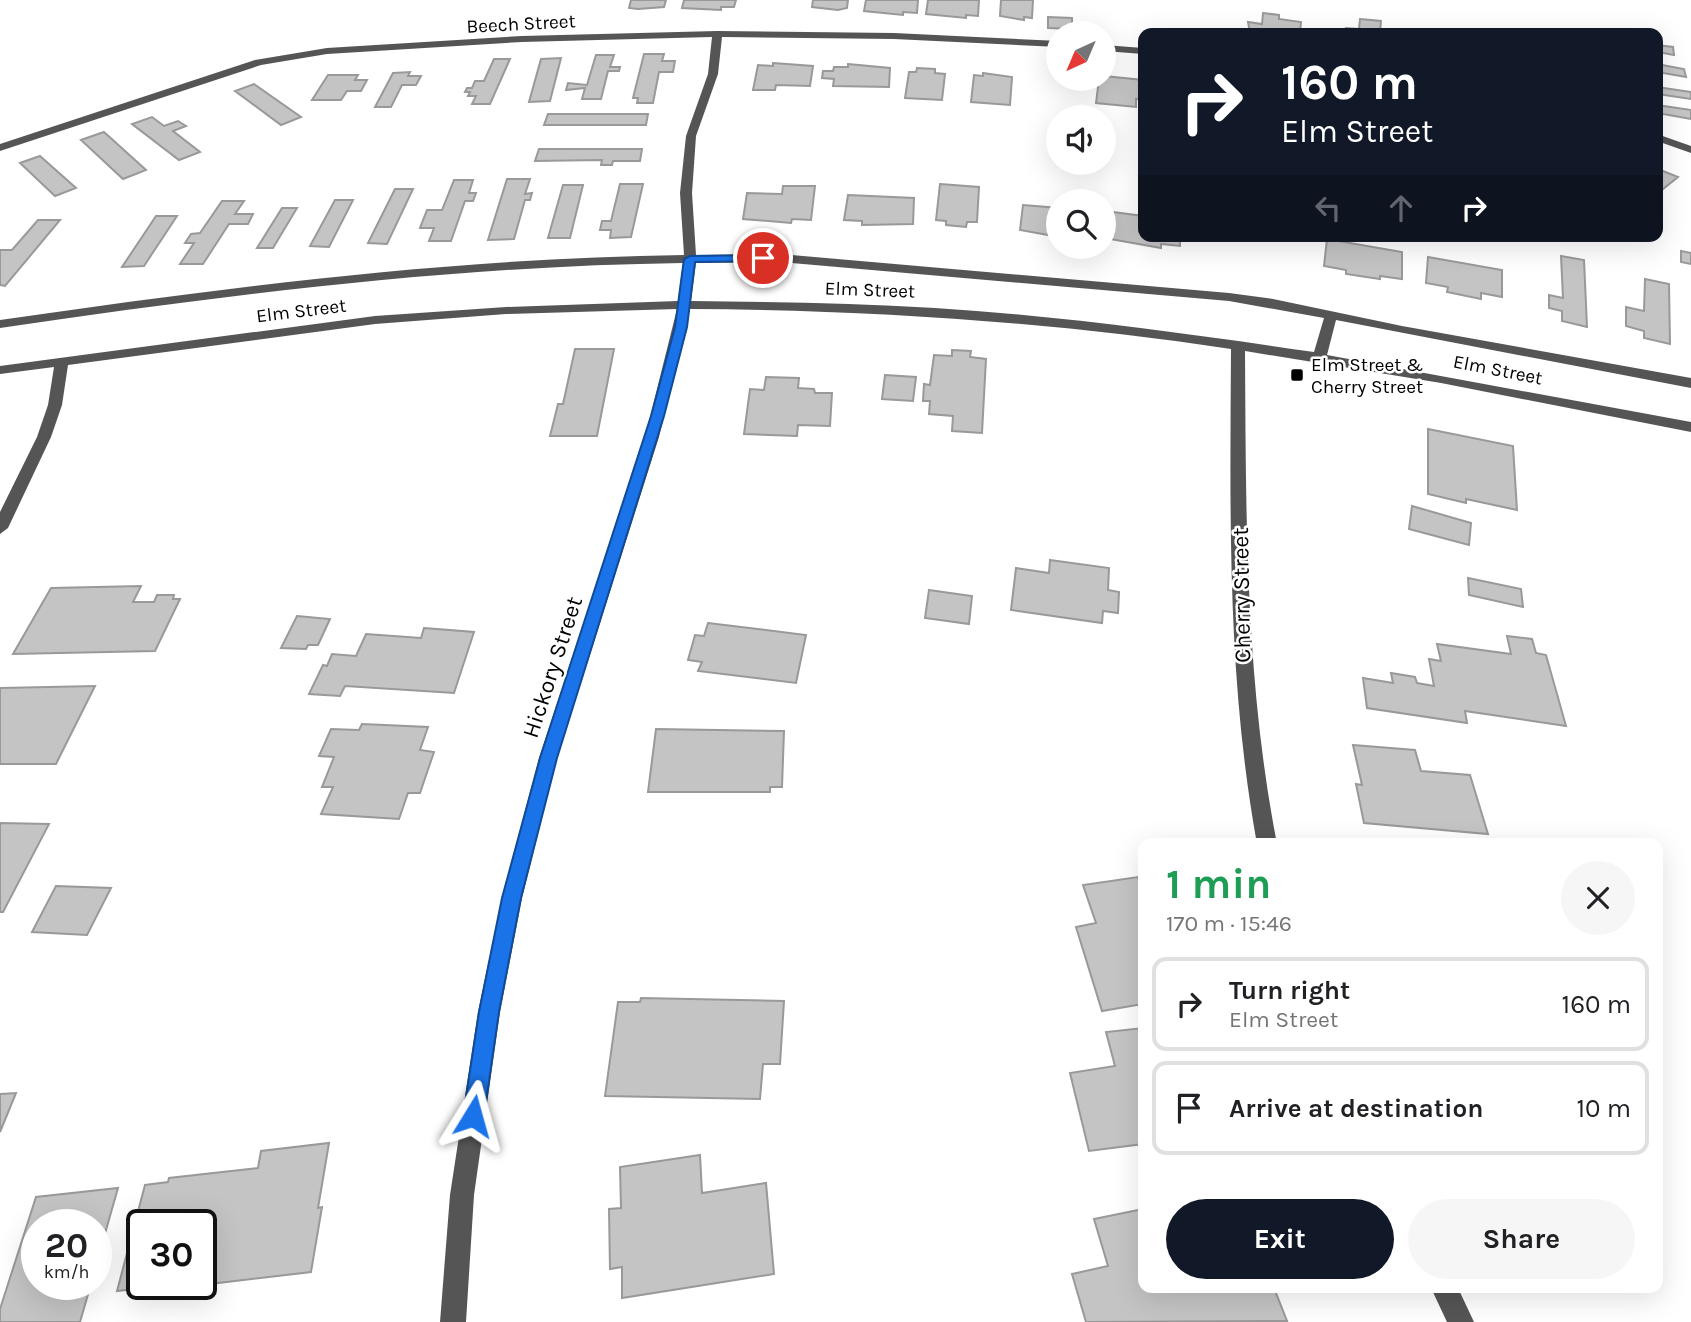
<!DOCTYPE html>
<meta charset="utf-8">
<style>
body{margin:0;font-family:Karla,sans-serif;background:#f6f6f6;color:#202124;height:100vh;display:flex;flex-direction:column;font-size:26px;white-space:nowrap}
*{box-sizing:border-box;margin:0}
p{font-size:23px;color:#757577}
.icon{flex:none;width:38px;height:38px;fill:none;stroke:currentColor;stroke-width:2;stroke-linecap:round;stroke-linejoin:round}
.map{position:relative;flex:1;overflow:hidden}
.sheet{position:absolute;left:1138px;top:838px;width:525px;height:455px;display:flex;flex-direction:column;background:#fff;border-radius:14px;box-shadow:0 7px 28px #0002}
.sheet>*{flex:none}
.guide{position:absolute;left:1138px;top:28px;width:525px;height:214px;border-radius:14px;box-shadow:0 7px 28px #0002;background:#111827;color:#fff;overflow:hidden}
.needle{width:46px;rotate:224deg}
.tools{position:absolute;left:1046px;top:21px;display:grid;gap:14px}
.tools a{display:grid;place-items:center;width:70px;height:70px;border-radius:50%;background:#fff;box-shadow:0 7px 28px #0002;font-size:35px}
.speed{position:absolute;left:21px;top:1209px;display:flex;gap:14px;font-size:35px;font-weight:700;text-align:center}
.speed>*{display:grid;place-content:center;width:91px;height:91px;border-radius:50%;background:#fff;box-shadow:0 7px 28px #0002;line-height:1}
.speed small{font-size:18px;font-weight:400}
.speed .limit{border:4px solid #111;border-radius:10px;background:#fff;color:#111}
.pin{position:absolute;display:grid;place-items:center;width:60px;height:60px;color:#fff;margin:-30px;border:4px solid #fff;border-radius:50%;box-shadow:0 2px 7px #0007}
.me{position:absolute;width:77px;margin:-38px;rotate:8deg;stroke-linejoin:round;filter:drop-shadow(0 0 5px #0008)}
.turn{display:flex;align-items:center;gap:24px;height:147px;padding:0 28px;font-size:32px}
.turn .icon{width:91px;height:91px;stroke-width:2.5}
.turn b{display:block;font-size:49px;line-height:60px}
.lanes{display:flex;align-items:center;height:66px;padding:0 28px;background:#0003;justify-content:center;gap:35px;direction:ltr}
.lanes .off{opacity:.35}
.round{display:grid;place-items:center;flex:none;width:74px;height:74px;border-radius:37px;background:#f6f6f6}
.headline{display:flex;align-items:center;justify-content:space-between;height:119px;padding:0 28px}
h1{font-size:42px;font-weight:700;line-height:52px;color:#1e9e55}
.primary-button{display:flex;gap:14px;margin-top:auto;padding:14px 28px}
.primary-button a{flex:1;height:80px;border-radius:42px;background:#111827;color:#fff;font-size:28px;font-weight:700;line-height:80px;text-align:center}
.primary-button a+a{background:#f6f6f6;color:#202124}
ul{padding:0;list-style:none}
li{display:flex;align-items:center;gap:21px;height:94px;margin:0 14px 10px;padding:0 14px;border:4px solid #e0e0e0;border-radius:14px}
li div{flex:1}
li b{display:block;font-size:26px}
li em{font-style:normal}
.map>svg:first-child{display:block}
.building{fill:#c4c4c4;stroke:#999;stroke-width:2;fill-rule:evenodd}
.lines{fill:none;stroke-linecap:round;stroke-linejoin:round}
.minor{fill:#555;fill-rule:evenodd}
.route{fill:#1a73e8;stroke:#114b97;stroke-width:2}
.poi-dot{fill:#000;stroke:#fff;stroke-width:2.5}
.labels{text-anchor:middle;stroke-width:5;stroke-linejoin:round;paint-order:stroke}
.far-street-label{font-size:19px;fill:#000;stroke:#fff}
.far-poi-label{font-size:19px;fill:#000;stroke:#fff;text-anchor:start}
.street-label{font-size:23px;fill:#000;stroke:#fff}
</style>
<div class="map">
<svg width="1691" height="1322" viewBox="0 0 1691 1322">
<rect width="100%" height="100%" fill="#fff"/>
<!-- building -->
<path class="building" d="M631,0H666L664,7L638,9L629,8Z
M684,0H736L734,7H721V10L682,8Z
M813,0H848L847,8L838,10L812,7Z
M866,0H918L917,13L903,12V15L864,11Z
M928,0H979L978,16L966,15V18L926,14Z
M1001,0H1033L1032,18L1024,17V20L1000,16Z
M1263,13L1279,15V19L1301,22L1300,33H1250L1248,22L1262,24Z
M1048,17L1072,18V29L1048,28Z
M1360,19L1381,21L1380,33H1346V28L1359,29Z
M1657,45L1673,47L1674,55L1657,52Z
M644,54H664L662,61H675L673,72H659L653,103H637L638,98H633Z
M596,55H614L610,67H620L619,71H608L601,99H582L585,88L566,90L568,83L587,85Z
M561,58L550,101L529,102L541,59Z
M494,59H510L490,104H472L476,96H468L470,92H465L467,88H472L475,81H484Z
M773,63L813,66L810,86L776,85L775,90H753L758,65L773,66Z
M848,64L890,68L889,87L833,86L834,79L822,78L823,71H833L834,67H848Z
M1657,64L1684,69L1686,77L1657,72Z
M917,68L935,69V73L945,74L942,100L905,98L909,72H916Z
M410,72L408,76H421L416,85H402L391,107H375L393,73Z
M983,73L1012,77L1010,105L971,102L974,75L983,76Z
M328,75H358L355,80H367L361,91H347L341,100H312Z
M1104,76L1143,80V100L1136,99V107L1096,103L1099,79H1104Z
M254,84L301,117L281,125L235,91Z
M1657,87L1691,92V99L1657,94Z
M1657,105L1691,110V119L1657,113Z
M548,114H648L646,125H544Z
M152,117L164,126L178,121L186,126L173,131L200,152L179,160L132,124Z
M104,132L146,170L123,179L81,140Z
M539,149H642L640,161H613L612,165H601L602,160L535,161Z
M40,156L76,188L55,196L20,163Z
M1658,169L1678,177L1657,194V170Z
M507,179H530L525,194L532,193L530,200H525L514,239L488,240Z
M454,180H473L469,193H476L473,201H465L451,241H429L434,228H420L427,210H442Z
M620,184H643L631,237L610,238L611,230H600L602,221H611Z
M940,184L979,187L977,222H967L966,227L946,225V221L936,220Z
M563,185H583L570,238H548Z
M783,186H815L811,220L792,219L791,223L743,219L747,193L782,194Z
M395,189H413L387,244L368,243Z
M848,195L914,198L913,224L862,225V221L844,220Z
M335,200H353L329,247L310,246Z
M222,201H244L235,214H253L248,224H229L203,264H180L194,243H185L191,234L200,233Z
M1023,205L1059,208V237L1020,230Z
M282,208H297L273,248H257Z
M1113,212L1143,216V236H1180V246L1161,244V248L1110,239Z
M156,216H177L144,266L122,267Z
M38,220H60L5,286L0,285V250H12Z
M1327,239L1402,252V279L1380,276V279L1346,274V270L1324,266Z
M1681,251L1691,253V264L1681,262Z
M1561,256L1584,260L1587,327L1562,321V311L1549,308V295L1563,298Z
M1428,257L1502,270V297L1481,293V299L1447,292L1448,287L1426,283Z
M1645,279L1669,284L1670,344L1644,338V331L1626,326V307L1644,311Z
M575,349H614L597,436H550L558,404H563Z
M952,350L971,351L970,357L986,359L982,433L952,431L953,416L929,414L930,401H923L924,384L930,385L934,355L952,356Z
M885,375L916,377L913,401L882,399Z
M766,377L799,378L798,388L814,389L815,393H832L830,426L798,425L797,436L744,434L750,389L764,390Z
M1428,429L1513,446L1517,510L1466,499V503L1428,494Z
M1412,506L1471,523L1469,545L1409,529Z
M1050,560L1109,568L1108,590L1119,592L1118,613L1103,611L1102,623L1011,610L1016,568L1049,573Z
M1468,578L1521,589L1523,607L1469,595Z
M141,586L133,602H154L157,595H174L173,599H180L155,651L13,654L51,588Z
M929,590L972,596L969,624L925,618Z
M297,616L330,619L318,645H308L306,649L281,648Z
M708,623L806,635L796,683L698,671L702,662L688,660L695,635L704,636Z
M424,628L474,632L454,693L345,686L340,696L309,694L323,665L327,666L332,654L356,656L366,634L421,638Z
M1507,636L1532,639L1536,653L1546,655L1566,726L1465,711L1467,723L1367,708L1363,678L1393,683L1391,673L1415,677L1417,683L1434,686L1429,659L1441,661L1437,644L1511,654Z
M95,686L56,764H0V688Z
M362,724L428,727L420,750L434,752L420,793H408L399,819L321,814L333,787H322L334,757L319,756L331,729L359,730Z
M656,729L784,731L782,787H770V792H648Z
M1353,745L1415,750L1421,771L1470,775L1488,834L1364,823L1356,784L1362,785Z
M0,823L49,824L3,912H0Z
M1138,877L1143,890V1004L1102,1011L1076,927L1096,923L1083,885Z
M56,886L111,888L87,935L32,932Z
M641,998L784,1001L780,1064H763L760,1099L605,1096L618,1002H640Z
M1143,1028V1144L1089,1151L1070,1073L1115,1066L1106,1032Z
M16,1093L0,1132V1094Z
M329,1143L318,1208L322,1207L311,1272L134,1293L135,1289L117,1291L145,1185L168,1182L169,1178L258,1168L261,1151ZM142,1225H201V1284H142Z
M700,1155L702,1193L766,1183L774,1274L622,1298V1267L610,1269L609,1209L621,1208L620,1167Z
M118,1188L96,1265V1225H37V1284H91L80,1322H0V1309L36,1197Z
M1143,1209V1288H1274L1287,1321L1086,1322L1072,1274L1108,1266L1094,1219Z"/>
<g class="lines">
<!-- minor -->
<path class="minor" d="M717,31L894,33L1059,41V47L894,39L722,37L718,74L696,136L692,193L696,255L780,254L1229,293L1273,299L1402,326L1691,378V388L1336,320L1327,355L1691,422V432L1441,383L1245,351C1246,516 1245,680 1277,844H1257C1227,679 1230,515 1231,349C1052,322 871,310 690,309L659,437L557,758L522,898L500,1012L474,1195L466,1322H440L450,1195L478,1012L502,898L539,758L645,437L677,309L506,314L375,324L68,365L62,405L51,437L8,528L0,534V512L37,437L48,405L54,367L0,374V366L375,316L506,307L678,301L683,263C454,266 226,295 0,328V320C227,287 454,258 684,255L680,193L686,136L708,74L712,37L522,42L327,54L261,65L0,151V144L255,60L327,48L522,36ZM780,262L1229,301L1324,318L1314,352C1189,334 1062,316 935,308C854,303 772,302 691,301L696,263Z
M1104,45L1143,48V54L1104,51Z
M1657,134L1691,146V153L1657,141Z
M1431,1288H1458L1474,1322H1447Z"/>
</g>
<!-- route -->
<path class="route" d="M763,255L769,258L767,261L695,262L687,327L664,416L557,758L521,898L499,1012L484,1116L481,1124L473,1127L466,1124L463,1116L479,1012L502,898L540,758L651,416L675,327L684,259L690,256Z"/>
<!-- markers -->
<rect class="poi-dot" x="1290" y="368" width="14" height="14" rx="3.5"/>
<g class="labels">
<!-- far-street labels -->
<g class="far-street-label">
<text transform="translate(521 23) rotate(-3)" y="7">Beech Street</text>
<text transform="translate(870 289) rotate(2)" y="7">Elm Street</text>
<text transform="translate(301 310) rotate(-7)" y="7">Elm Street</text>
<text transform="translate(1498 369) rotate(11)" y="7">Elm Street</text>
</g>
<!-- far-poi labels -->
<g class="far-poi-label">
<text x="1311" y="371">Elm Street &amp;<tspan x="1311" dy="22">Cherry Street</tspan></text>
</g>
<!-- street labels -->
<g class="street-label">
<text transform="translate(1241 595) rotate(-91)" y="8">Cherry Street</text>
<text transform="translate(552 667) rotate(-72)" y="8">Hickory Street</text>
</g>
</g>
</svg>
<div class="tools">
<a><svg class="needle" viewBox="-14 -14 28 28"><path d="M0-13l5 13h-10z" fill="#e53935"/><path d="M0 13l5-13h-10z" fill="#757577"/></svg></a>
<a><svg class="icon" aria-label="sound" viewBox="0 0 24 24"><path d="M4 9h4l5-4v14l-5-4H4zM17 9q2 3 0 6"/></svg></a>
<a><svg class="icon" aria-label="search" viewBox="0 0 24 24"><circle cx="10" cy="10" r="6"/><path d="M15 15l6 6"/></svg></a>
</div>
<div class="speed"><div>20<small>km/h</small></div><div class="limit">30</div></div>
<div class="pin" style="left:763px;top:258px;background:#d93025"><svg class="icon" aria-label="arrive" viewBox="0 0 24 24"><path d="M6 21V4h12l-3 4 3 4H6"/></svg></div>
<svg class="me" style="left:473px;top:1116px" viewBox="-20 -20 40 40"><path d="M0-17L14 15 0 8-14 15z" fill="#1a73e8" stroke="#fff" stroke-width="4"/></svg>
<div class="guide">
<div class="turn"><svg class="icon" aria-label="right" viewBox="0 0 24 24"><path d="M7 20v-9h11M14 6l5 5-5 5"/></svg><div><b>160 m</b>Elm Street</div></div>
<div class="lanes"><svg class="icon off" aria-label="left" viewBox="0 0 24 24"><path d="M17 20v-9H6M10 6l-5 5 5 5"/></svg><svg class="icon off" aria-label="ahead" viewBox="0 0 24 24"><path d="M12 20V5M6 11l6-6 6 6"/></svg><svg class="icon" aria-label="right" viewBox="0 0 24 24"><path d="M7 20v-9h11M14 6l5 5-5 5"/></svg></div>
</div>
<section class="sheet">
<div class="headline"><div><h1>1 min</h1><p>170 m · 15:46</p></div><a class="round"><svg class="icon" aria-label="close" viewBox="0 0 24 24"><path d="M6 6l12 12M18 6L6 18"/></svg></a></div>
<ul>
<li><svg class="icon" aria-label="right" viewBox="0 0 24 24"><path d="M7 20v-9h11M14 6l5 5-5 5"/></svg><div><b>Turn right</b><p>Elm Street</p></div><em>160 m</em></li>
<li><svg class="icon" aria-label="arrive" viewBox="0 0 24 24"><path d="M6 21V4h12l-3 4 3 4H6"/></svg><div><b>Arrive at destination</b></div><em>10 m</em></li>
</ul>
<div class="primary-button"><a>Exit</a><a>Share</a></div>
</section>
</div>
